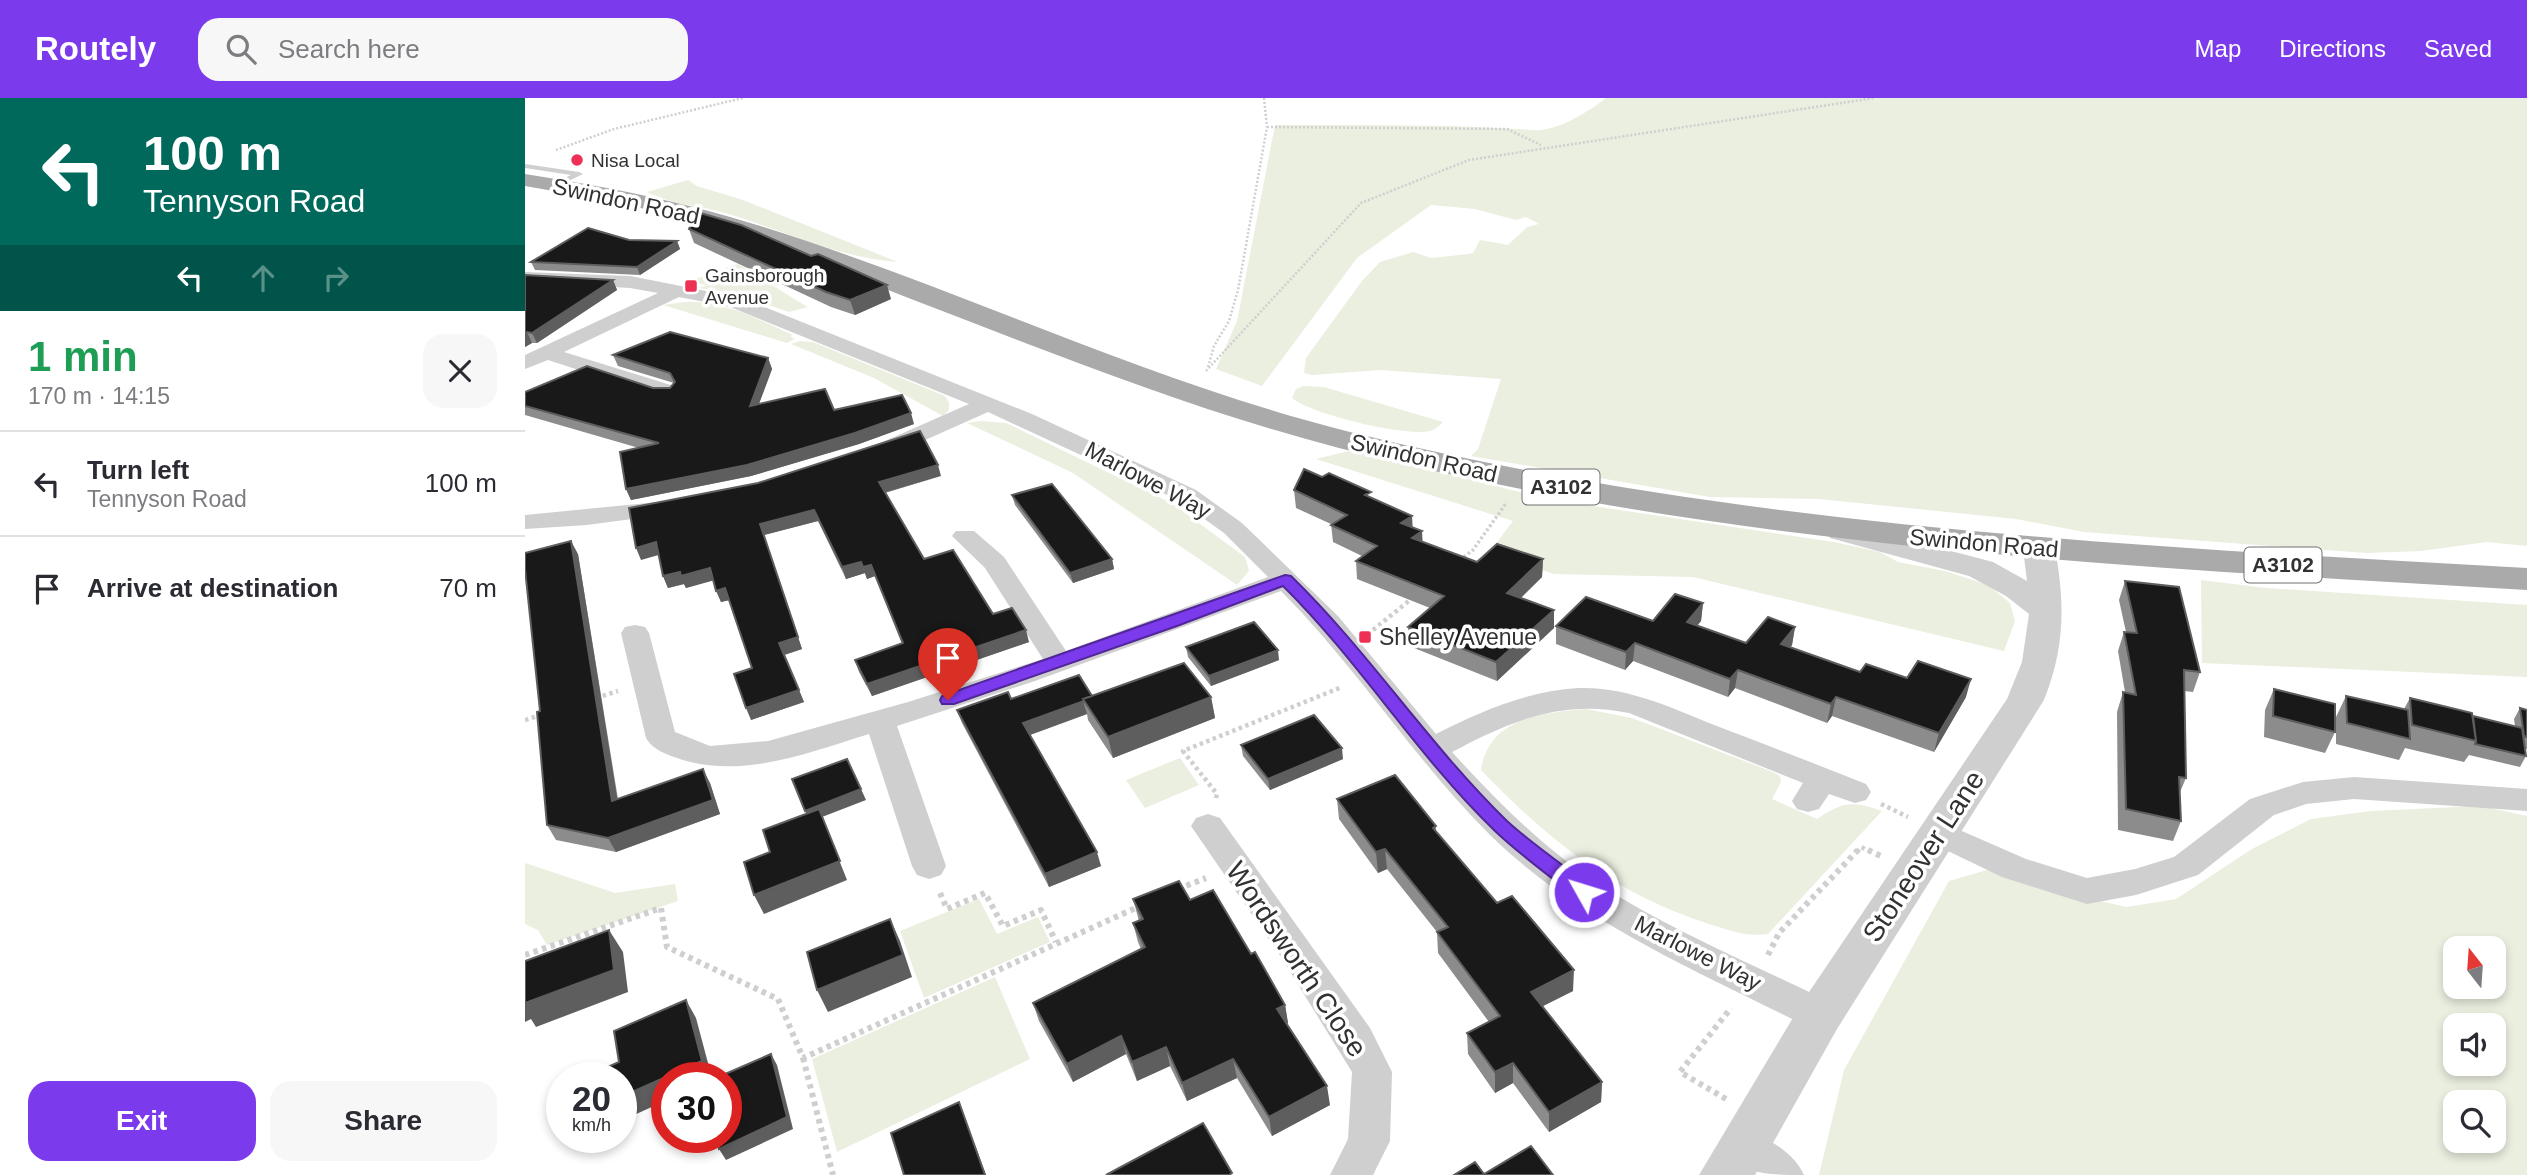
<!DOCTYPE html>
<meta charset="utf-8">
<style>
body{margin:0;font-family:Arial,sans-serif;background:#f7f7f7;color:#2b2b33;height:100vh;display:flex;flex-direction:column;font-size:26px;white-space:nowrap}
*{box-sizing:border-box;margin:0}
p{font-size:23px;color:#7c7c81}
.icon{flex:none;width:38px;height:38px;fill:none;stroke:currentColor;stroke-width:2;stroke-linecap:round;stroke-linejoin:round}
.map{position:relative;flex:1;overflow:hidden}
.details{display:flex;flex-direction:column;background:#fff;width:525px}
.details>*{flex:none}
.hud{background:#00695c;color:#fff;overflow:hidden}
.needle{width:46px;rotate:343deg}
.tools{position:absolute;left:1918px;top:838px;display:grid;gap:14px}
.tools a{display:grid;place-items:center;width:63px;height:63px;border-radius:14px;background:#fff;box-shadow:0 4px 10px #0003;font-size:35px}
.speed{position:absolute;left:21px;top:964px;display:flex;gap:14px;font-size:35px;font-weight:700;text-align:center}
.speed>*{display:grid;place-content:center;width:91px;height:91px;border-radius:50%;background:#fff;box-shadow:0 4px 10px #0003;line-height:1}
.speed small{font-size:18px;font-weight:400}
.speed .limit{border:10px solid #d22;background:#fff;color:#111}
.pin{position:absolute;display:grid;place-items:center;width:60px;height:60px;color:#fff;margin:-72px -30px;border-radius:50% 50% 50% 0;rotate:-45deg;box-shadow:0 0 7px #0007}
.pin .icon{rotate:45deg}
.me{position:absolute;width:77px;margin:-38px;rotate:309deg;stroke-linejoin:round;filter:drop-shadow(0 0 5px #0008)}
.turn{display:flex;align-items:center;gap:24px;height:147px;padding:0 28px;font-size:32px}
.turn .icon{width:91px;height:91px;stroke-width:2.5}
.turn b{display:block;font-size:49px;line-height:60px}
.lanes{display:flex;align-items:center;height:66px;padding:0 28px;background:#0003;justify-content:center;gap:35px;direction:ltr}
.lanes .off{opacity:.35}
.round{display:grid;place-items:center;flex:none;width:74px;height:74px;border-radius:21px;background:#f7f7f7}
.overview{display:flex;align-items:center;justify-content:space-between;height:119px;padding:0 28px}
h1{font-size:42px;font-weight:600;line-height:52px;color:#1e9e55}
.primary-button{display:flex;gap:14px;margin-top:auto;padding:14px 28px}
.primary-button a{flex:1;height:80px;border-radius:21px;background:#7c3aed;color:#fff;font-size:28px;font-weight:600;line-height:80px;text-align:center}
.primary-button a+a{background:#f7f7f7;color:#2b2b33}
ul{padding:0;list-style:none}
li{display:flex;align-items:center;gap:21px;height:105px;padding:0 28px;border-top:2px solid #e1e1e2}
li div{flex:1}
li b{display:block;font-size:26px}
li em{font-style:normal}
header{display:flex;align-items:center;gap:42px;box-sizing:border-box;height:98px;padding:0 35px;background:#7c3aed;color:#fff}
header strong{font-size:33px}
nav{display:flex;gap:38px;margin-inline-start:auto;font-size:24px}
.search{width:490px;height:63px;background:#f7f7f7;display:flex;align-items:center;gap:18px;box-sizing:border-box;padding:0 24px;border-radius:21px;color:#7c7c81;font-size:26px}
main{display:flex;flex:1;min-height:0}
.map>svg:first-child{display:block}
.green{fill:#eaefe0;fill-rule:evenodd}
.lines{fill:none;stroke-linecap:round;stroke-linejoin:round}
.path-far3{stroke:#cfcfcf;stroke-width:2.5;stroke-dasharray:2 2;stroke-linecap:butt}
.path-far2{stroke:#cfcfcf;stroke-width:3.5;stroke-dasharray:2.5 2.5;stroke-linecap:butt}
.path-far1{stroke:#cfcfcf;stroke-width:4.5;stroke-dasharray:3.5 3.5;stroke-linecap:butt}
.path{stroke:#cfcfcf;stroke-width:6;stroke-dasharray:4.5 4.5;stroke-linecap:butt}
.service{fill:#cfcfcf;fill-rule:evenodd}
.minor{fill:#cfcfcf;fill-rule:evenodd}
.tertiary{fill:#cfcfcf;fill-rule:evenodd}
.primary{fill:#aaa;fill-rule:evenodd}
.wall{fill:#8c8c8c}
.shaded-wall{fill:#5e5e5e}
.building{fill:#191919;stroke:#5e5e5e;stroke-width:2}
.route{fill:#7c3aed;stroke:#51269a;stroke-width:2}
.poi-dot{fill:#ed3054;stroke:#fff;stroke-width:2.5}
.labels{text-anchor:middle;stroke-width:7;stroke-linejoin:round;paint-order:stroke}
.far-poi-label{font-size:19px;fill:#323232;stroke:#fff;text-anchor:start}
.shield{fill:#fff;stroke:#707070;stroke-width:2}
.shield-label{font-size:21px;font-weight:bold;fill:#323232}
.street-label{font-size:23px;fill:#323232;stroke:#fff}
.poi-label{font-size:23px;fill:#323232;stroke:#fff;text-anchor:start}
.near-street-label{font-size:28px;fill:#323232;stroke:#fff}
</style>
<header>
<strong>Routely</strong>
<div class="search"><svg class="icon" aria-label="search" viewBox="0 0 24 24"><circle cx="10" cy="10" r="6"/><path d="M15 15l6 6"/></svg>Search here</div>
<nav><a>Map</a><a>Directions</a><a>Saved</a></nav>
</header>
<main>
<section class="details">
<div class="hud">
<div class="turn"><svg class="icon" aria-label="left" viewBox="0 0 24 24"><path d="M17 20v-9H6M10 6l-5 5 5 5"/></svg><div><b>100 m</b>Tennyson Road</div></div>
<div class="lanes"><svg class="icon" aria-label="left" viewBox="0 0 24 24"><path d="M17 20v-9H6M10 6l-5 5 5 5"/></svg><svg class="icon off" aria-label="ahead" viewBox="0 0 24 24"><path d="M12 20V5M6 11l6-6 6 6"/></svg><svg class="icon off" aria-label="right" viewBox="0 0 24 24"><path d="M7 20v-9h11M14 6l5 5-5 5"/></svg></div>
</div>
<div class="overview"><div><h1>1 min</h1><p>170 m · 14:15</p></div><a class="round"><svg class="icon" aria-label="close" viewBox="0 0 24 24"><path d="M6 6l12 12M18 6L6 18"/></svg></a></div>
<ul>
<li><svg class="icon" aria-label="left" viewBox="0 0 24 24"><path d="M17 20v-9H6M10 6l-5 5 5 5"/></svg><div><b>Turn left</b><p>Tennyson Road</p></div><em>100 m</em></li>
<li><svg class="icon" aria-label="arrive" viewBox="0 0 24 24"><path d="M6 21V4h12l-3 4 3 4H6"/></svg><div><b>Arrive at destination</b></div><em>70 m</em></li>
</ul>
<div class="primary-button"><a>Exit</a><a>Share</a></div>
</section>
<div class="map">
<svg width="2002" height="1077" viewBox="0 0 2002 1077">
<rect width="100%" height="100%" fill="#fff"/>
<!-- green -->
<path class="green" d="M1081,0H2002V448L1962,444L1896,453L1841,455L1559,434L1491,421L1294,401L1185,399L946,358L953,351L976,281L856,272L787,277L779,275L781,260L837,183L855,164L888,154L906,160L944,156L948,155L955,142L983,147L1002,129L1014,126L1001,119L991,122L950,111L906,107L832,160L737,288L691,271L712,223L750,27C836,27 923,26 1008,32C1032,34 1063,14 1081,0Z
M163,82L172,88L218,102L373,164C315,160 262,134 207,117C177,107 148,108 122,94Z
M213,166L279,207L283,209L264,214L215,197L174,190L182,187L162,184Z
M160,204C198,202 235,222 268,237L265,238L270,241L262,245L138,207Z
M275,243L288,244L420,298L424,304V312L418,318L349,280L266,246Z
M778,288L799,289L918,324C915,327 910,332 905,333C881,339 785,316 767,300L771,291Z
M455,323L481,325L648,406L720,459L724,473L712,487L548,375L442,325Z
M824,353L851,357L1021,401L1309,444L1355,454L1373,464L1420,473L1463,487L1485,505L1490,523L1479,553L1168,479L1029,476L964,455L988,423L791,361Z
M1676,482L1741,490L2002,507V579L1677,565Z
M1061,611L1107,620L1248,674L1255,678L1256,684L1247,701L1292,721C1319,703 1327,703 1357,713L1243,836C1220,839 1203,832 1181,825C1090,796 1021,740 956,672C964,619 1017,615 1061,611Z
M655,660L674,687L620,710L601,682Z
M1955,708L2002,718V1077H1294L1319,972L1424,783L1462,772L1538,795L1602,809L1651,801L1727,751L1786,721L1846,713ZM1930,850H1969V889H1930ZM1930,928H1969V966H1930ZM1930,1004H1969V1043H1930Z
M0,765L90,795L150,786L153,803L22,847L13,832L0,826Z
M454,801L472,836L513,819L525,844L399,900L375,833Z
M470,879L505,961L312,1054L287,961Z"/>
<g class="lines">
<!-- path-far3 -->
<path class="path-far3" d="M742,29L982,31L1016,47
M31,52L89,31L218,0
M683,269L689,248L704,223L713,192L742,29L739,0
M681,273L836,105L944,62L1349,0"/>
<!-- path-far2 -->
<path class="path-far2" d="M935,462L948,452L982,404"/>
<!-- path-far1 -->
<path class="path-far1" d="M848,532L890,498
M71,600L93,593
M0,622L16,617
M691,700L692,696L658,653L817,589
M1356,706L1383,719
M1332,754L1336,749L1346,754"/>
<!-- path -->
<path class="path" d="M1343,752L1356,758
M653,791L681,780
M415,795L422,811L460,795L478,828L516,812L531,844
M0,857L136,810L142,849L253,901L278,960L613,809
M1243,857L1254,835L1333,752
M278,960L308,1077
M1201,1001L1155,974L1206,910"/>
<!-- service -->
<path class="service" d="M0,66L54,74L58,76L31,89H28V85L46,77L0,70Z"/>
<!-- minor -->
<path class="minor" d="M0,174L105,178L217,200L507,316L671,392L717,425L813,518L911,636C956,613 1003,593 1053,590C1104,588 1151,612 1197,630C1245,648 1293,667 1341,686L1346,694L1341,702L1330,705L1304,696L1294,711L1283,714L1272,711L1267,703L1278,685L1104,615C1037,601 985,623 927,654C971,702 1017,749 1072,785C1146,833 1230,867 1309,906L1314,917L1309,928L1295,933L1281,928C1173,873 1052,823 964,736C888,660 831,568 756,493L510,583L372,628L421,768L416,777L404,781L392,777L387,768L344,636C283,655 215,682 152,660C140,656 127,651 121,640L96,535L100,529L110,527L120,529L124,535L150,634L185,648L243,643L383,604L518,561L460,470L427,438L431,433H449L479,459L541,553L743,479L699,435L653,402L463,314L369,356H353L350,351L353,346L444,306L205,209L154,199L39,254L149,288L152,293L149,298H133L23,262L0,271V257L133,195L105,190L0,184Z
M143,403L152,405L155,410L152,415L62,427L0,431V417Z
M1829,679L2002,691V713L1829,701L1781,706L1749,717L1673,777L1611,797L1562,806L1477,779L1402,743L1397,735L1402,727L1414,723L1501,761L1562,780L1610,771L1649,759L1725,701L1778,684Z
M683,716L695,720L845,930L867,974L865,1043L848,1077H805L823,1041L827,974L756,859L666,728L671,720Z
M1218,1030C1241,1039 1269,1054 1279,1077C1245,1077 1214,1077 1197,1049L1203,1036Z"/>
<!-- tertiary -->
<path class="tertiary" d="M1316,424L1468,464L1502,483L1498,451L1503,444L1514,441L1525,444L1530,451C1540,505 1540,550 1519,602L1312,931L1230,1077H1174L1278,903L1482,601L1497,564L1504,516L1481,498L1444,478L1305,440L1300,433L1305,426Z"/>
<!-- primary -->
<path class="primary" d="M0,76C78,88 156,103 232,127C432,189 621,283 825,334C1210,429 1608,448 2002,470V492C1605,469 1202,450 814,350C668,312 527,255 386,201C325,177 264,151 202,132C136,112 68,100 0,88Z"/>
</g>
<!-- wall -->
<path class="wall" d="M164,131L366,201L330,217L306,209L169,145Z
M104,142L152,143L155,151L115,177L10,172L6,164Z
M0,177L88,182L92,192L12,245H7L0,249Z
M88,257L243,260L247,271L234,306L309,312L389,326L334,346L226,378L106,402L101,391L114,350L0,317V294L145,290L149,285L93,268Z
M416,378L360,395L399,461L504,544L347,598L334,574L330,562L377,546L350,478L342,481L340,475L321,481L293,423L239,437L277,551L259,557L279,604L226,622L227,570L204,502L196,504L188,482L161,490L159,486L143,490L138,478L134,457L116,462Z
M769,392L846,400L888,430L897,443L952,464L1018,461L1017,479L996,500L1029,530L972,583L884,548L883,529L905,510L832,481L831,463L837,458L808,444L806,426L771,410Z
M487,397L587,461L589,471L548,485L490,407Z
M53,456L93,701L185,685L195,716L91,754L31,742L22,727L15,613Z
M1600,483L1675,574L1668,594L1659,593L1661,680L1655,694L1656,723L1648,743L1593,732L1592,614L1598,594H1600L1593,553L1599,534H1601L1594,502Z
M1178,505L1176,523L1172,528L1221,545L1270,529L1267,547L1265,550L1335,574L1441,599L1409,654L1307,618L1302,625L1210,590L1203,599L1108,563L1100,572L1031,546V528L1128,523Z
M661,549L754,562L686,588L663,559Z
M1749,591L1810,634L1800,655L1739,639L1740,612Z
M567,598L686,599L690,620L588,660L563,622L562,616L505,637L576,768L524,789L437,625L432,612L486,601Z
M1821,598L1879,611L1885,600L1948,618L1990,628L1989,621L1995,610L2002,612V651H2000L2001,658L1995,669L1944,657L1939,664L1880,650L1874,662L1811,646V619Z
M716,647L818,661L745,692L718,658Z
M812,701L911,728V734L1048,893L1018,908L1077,984L1076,1004L1024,1034L988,985L970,995L943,956L942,935L964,924L913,855L912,834L862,771L853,775L814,721Z
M608,801L665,802L726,856L760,907L763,925L762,926L805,1007L747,1038L712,980L662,1003L645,968L612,983L601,956L548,984L514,923L508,905L616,851L613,844L608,825L614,823Z"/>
<!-- shaded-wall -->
<path class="shaded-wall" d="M152,143L155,151L115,177L112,169Z
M88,182L92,192L12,245L7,235Z
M362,187L366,201L330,217L325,202Z
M2,234L7,245L0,249V236Z
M243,260L247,271L229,319L225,308Z
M386,315L389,326L334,346L226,378L106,402L101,391Z
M413,367L416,378L358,395L354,384Z
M289,412L293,423L239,437L277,551L259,557L254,545L235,426Z
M887,418L888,435L876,425Z
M897,433L898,451L887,440Z
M46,443L53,456L95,718L87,703Z
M131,444L137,456L116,462L111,450Z
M587,461L589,471L548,485L545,475Z
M1018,461L1017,479L982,513V495Z
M336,464L340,475L321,481L317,469Z
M346,467L350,478L342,481L338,469Z
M185,470L190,482L161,490L159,486L143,490L138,478L155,474Z
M200,490L205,502L196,504L191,493Z
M1178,505L1176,523L1160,542L1162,524Z
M1029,512V530L972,583L971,564Z
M1270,529L1267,547L1253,565L1256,546Z
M501,532L504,544L347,598L342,586Z
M1110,545L1108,563L1100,572L1101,554Z
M753,552L754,562L686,588L684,578Z
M1213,572L1210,590L1203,599L1205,581Z
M1446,581L1441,599L1409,654L1414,635Z
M274,592L279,604L226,622L221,610Z
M686,599L690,620L588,660L583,639Z
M1311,599L1307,618L1302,625L1306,606Z
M558,603L562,616L502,638L498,625Z
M817,650L818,661L745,692L743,681Z
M178,671L185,685L195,716L91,754L83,740Z
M336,691L341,702L297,719L322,782L239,816L229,797L285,724L280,713Z
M860,751L862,771L853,775L851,754Z
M572,754L576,768L524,789L520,776Z
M365,821L375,843L387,879L303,914L292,892Z
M84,832L98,854L103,894L11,929L6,921L0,924V905Z
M1049,872L1048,893L1006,914V894Z
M161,902L171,920L187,980H142V1002L96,1023V999Z
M760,907L763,925L755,929L752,911Z
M596,938L601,956L548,984L542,966Z
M641,949L645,968L612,983L607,964Z
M246,956L252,967L268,1031L201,1062L194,1051Z
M708,961L712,980L662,1003L657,985Z
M988,965V985L970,995V974Z
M1077,984L1076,1004L1024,1034V1014Z
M802,988L805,1007L747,1038L744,1019Z
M434,1004L440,1020L461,1077H460Z"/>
<!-- building -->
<path class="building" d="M172,114L216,127L286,158L293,156L362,187L325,202L301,194L164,131Z
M63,130L104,142L152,143L112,169L6,164Z
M0,177L88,182L7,235L2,234L0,236Z
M145,234L243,260L225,308L300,291L309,312L377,297L386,315L330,335L222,367L101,391L95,354L134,345L0,308V294L62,268L128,290H145L150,284L145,275L88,257Z
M395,333L413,367L354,384L399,461L428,452L468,516L487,510L501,532L342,586L330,562L378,545L346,467L338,469L336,464L317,469L289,412L235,426L273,539L254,545L274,592L221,610L209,576L227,570L200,490L191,493L185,470L156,478L155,474L138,478L131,444L111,450L104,410L233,385Z
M779,371L797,379L804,375L846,394L840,397L887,418L876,425L897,433L887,440L952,464L972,446L1018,461L982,495L1029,512L971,564L883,529L919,498L831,463L852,448L806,427L822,417L769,392Z
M527,386L587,461L545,475L487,397Z
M46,443L87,703L178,671L188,702L83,740L22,727L12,614L15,613L0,471V455Z
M1600,483L1654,489L1675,574L1659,572L1661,680L1654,679L1656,723L1601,711L1598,594L1611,597L1599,534L1612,535Z
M1150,496L1178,505L1162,524L1221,545L1243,519L1270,529L1256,546L1335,574L1341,566L1382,580L1393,563L1446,581L1414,635L1311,599L1306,606L1213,572L1205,581L1110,545L1101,554L1031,528L1061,499L1128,523Z
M729,524L753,552L684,578L661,549Z
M659,565L686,599L583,639L558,601Z
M554,577L567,598L558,601L559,603L498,625L572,754L520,776L432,612L483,594L486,601Z
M1749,591L1810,606V634L1748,618Z
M1821,598L1883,612L1885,641L1822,625Z
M1885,600L1947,615L1951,643L1887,627Z
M1995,610L2002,612V639L1999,638Z
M789,617L817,650L743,681L716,647Z
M1948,618L1997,630L2001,658L1950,646L1951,643Z
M322,661L336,691L280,713L267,681Z
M870,677L911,728L908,730L972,805L987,798L1049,872L1006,894L1077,984L1024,1014L988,965L970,974L942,935L975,918L912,834L923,829L860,751L851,754L812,701Z
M294,711L315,763L229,797L219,764L245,754L238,732Z
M654,783L665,802L688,792L726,856L730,854L760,907L752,911L802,988L744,1019L708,961L657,985L641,949L607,964L596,938L542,966L508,905L620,849L608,825L618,821L608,801Z
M365,821L378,857L292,892L282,854Z
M84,832L89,872L0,905V863Z
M161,902L177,963L96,999V980H63V978L94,964L89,933Z
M246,956L262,1019L194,1051L192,1040H201V980H191Z
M434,1004L460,1077H379L366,1035Z
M678,1025L707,1075L704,1077H581Z
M1006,1048L1028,1077H929L950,1064L959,1076Z"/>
<!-- route -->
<path class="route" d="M760,477L766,478C844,554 904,647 982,723C1008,747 1039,767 1066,789L1069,794L1066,800H1052C1025,778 995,757 970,733C892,658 835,564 758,488L652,528L429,606H417L415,602L417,598Z"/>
<!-- markers -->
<g class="poi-dot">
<circle cx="52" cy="62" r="7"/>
<rect x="159" y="181" width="14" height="14" rx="3.5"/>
<rect x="833" y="532" width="14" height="14" rx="3.5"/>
</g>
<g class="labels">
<!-- far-poi labels -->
<g class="far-poi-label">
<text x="66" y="69">Nisa Local</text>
<text x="180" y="184">Gainsborough<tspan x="180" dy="22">Avenue</tspan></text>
</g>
<!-- shield labels -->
<g class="shield">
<rect x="997.5" y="371.5" width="77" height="35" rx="5"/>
<rect x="1719.5" y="449.5" width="77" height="35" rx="5"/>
</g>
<g class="shield-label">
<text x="1036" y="396">A3102</text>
<text x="1758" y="474">A3102</text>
</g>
<!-- street labels -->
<g class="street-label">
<text transform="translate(101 103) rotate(12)" y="8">Swindon Road</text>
<text transform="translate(899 360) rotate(13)" y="8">Swindon Road</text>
<text transform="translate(623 382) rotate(28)" y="8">Marlowe Way</text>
<text transform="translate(1459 445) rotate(5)" y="8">Swindon Road</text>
<text transform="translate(1173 855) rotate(27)" y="8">Marlowe Way</text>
</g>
<!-- poi labels -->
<g class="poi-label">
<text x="854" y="547">Shelley Avenue</text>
</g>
<!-- near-street labels -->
<g class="near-street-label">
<text transform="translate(1398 758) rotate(-57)" y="10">Stoneover Lane</text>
<text transform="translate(772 861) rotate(56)" y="10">Wordsworth Close</text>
</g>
</g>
</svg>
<div class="tools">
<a><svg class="needle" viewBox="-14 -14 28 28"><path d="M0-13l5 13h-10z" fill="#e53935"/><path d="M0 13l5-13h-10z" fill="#7c7c81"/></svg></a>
<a><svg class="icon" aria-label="sound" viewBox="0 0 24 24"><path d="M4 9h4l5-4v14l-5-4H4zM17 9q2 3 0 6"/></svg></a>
<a><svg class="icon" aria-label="search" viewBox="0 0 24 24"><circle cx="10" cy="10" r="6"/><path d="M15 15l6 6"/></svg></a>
</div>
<div class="speed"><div>20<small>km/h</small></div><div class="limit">30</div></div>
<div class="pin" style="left:423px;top:602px;background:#d93025"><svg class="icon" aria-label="arrive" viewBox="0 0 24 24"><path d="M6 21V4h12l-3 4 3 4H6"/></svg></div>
<svg class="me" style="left:1059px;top:794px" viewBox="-20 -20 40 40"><circle r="17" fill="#7c3aed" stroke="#fff" stroke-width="3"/><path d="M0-11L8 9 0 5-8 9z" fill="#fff"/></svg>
</div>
</main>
